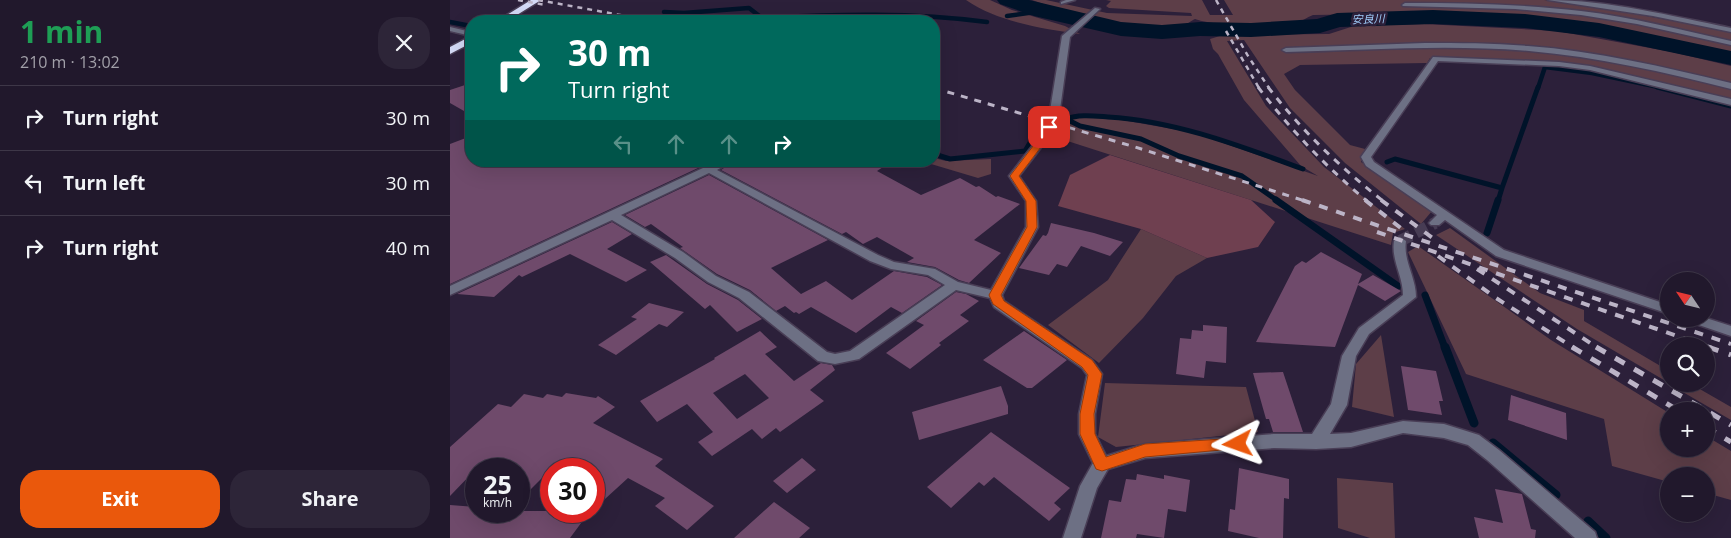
<!DOCTYPE html>
<meta charset="utf-8">
<style>
body{margin:0;font-family:"Open Sans","Noto Sans JP",sans-serif;background:#2d2538;color:#f1f3f6;height:100vh;display:flex;flex-direction:column;font-size:19px;white-space:nowrap}
*{box-sizing:border-box;margin:0}
p{font-size:16px;color:#a2a0a9}
.icon{flex:none;width:28px;height:28px;fill:none;stroke:currentColor;stroke-width:2;stroke-linecap:round;stroke-linejoin:round}
.map{position:relative;flex:1;overflow:hidden}
.panel{display:flex;flex-direction:column;background:#21182c;width:450px}
.panel>*{flex:none}
.top-card{position:absolute;left:15px;top:15px;width:475px;height:152px;border-radius:20px;box-shadow:0 5px 20px #0002,0 0 0 1px #3e3748;background:#00695c;color:#fff;overflow:hidden}
.needle{width:32px;rotate:305deg}
.controls{position:absolute;left:1210px;top:272px;display:grid;gap:10px}
.controls a{display:grid;place-items:center;width:55px;height:55px;border-radius:50%;background:#21182c;box-shadow:0 5px 20px #0002,0 0 0 1px #3e3748;font-size:25px}
.speed{position:absolute;left:15px;top:458px;display:flex;gap:10px;font-size:25px;font-weight:700;text-align:center}
.speed>*{display:grid;place-content:center;width:65px;height:65px;border-radius:50%;background:#21182c;box-shadow:0 5px 20px #0002,0 0 0 1px #3e3748;line-height:1}
.speed small{font-size:12px;font-weight:400}
.speed .limit{border:8px solid #d22;background:#fff;color:#111}
.pin{position:absolute;display:grid;place-items:center;width:42px;height:42px;color:#fff;margin:-21px;border-radius:10px;box-shadow:0 2px 8px #0006}
.me{position:absolute;width:55px;margin:-28px;rotate:266deg;stroke-linejoin:round;filter:drop-shadow(0 0 4px #0008)}
.turn{display:flex;align-items:center;gap:18px;height:105px;padding:0 20px;font-size:22px}
.turn .icon{width:65px;height:65px;stroke-width:2.5}
.turn b{display:block;font-size:35px;line-height:42px}
.lanes{display:flex;align-items:center;height:48px;padding:0 20px;background:#0003;justify-content:center;gap:25px;direction:ltr}
.lanes .off{opacity:.35}
.round{display:grid;place-items:center;flex:none;width:52px;height:52px;border-radius:20px;background:#2d2538}
.head{display:flex;align-items:center;justify-content:space-between;height:85px;padding:0 20px}
h1{font-size:30px;font-weight:700;line-height:38px;color:#1e9e55}
.action{display:flex;gap:10px;margin-top:auto;padding:10px 20px}
.action a{flex:1;height:58px;border-radius:20px;background:#ea580c;color:#fff;font-size:20px;font-weight:700;line-height:58px;text-align:center}
.action a+a{background:#2d2538;color:#f1f3f6}
ul{padding:0;list-style:none}
li{display:flex;align-items:center;gap:15px;height:65px;padding:0 20px;border-top:1px solid #3e3748}
li div{flex:1}
li b{display:block;font-size:19px}
li em{font-style:normal}
main{display:flex;flex:1;min-height:0}
.map>svg:first-child{display:block}
.green{fill:#5d3e48}
.forest{fill:#6f4050}
.lines{fill:none;stroke-linecap:round;stroke-linejoin:round}
.stream-far3{stroke:#001329;stroke-width:4.5}
.stream-far2{stroke:#001329;stroke-width:5}
.stream-far1{stroke:#001329;stroke-width:7}
.stream{stroke:#001329;stroke-width:9}
.river{fill:#001329;fill-rule:evenodd}
.building{fill:#6f4a6b;fill-rule:evenodd}
.minor-tunnel{stroke:#473c54;stroke-width:12;stroke-dasharray:12 6;stroke-linecap:butt}
.minor-casing{stroke:#493e56;stroke-width:3}
.highway-casing{stroke:#493e56;stroke-width:3}
.minor{fill:#6d7084;fill-rule:evenodd}
.highway{fill:#d4daf7;fill-rule:evenodd}
.rail-far3{stroke:#bcb4c7;stroke-width:2.5;stroke-dasharray:5 5;stroke-linecap:butt}
.rail-far2{stroke:#bcb4c7;stroke-width:3;stroke-dasharray:7 7;stroke-linecap:butt}
.rail-far1{stroke:#bcb4c7;stroke-width:4;stroke-dasharray:9 9;stroke-linecap:butt}
.rail{stroke:#bcb4c7;stroke-width:5;stroke-dasharray:11 11;stroke-linecap:butt}
.route{fill:#ea580c;stroke:#983908}
.labels{text-anchor:middle;stroke-width:5;stroke-linejoin:round;paint-order:stroke}
.far-water-label{font-size:11px;font-style:italic;fill:#9ecaf7;stroke:#2c203a}
</style>
<main>
<section class="panel">
<div class="head"><div><h1>1 min</h1><p>210 m · 13:02</p></div><a class="round"><svg class="icon" aria-label="close" viewBox="0 0 24 24"><path d="M6 6l12 12M18 6L6 18"/></svg></a></div>
<ul>
<li><svg class="icon" aria-label="right" viewBox="0 0 24 24"><path d="M7 20v-9h11M14 6l5 5-5 5"/></svg><div><b>Turn right</b></div><em>30 m</em></li>
<li><svg class="icon" aria-label="left" viewBox="0 0 24 24"><path d="M17 20v-9H6M10 6l-5 5 5 5"/></svg><div><b>Turn left</b></div><em>30 m</em></li>
<li><svg class="icon" aria-label="right" viewBox="0 0 24 24"><path d="M7 20v-9h11M14 6l5 5-5 5"/></svg><div><b>Turn right</b></div><em>40 m</em></li>
</ul>
<div class="action"><a>Exit</a><a>Share</a></div>
</section>
<div class="map">
<svg width="1281" height="538" viewBox="0 0 1281 538">
<rect width="100%" height="100%" fill="#2c203a"/>
<!-- green -->
<path class="green" d="M516,0H540L562,10L615,26L630,34C593,29 548,22 516,0Z
M582,0H596L657,13L742,16L741,13L659,8L656,6L661,1L656,0H752L760,15H783L774,0H1094L1149,7L1281,32V53C1219,40 1157,24 1094,19C1017,12 940,14 863,15C857,17 851,22 845,23C821,28 768,27 745,19C741,21 736,25 731,26C698,33 615,12 582,0Z
M974,24L1107,31L1222,52L1281,66V101L1152,68L1104,61L980,58L977,63L850,65L834,74L845,90L900,145L915,149L911,162L982,211L971,224L895,163L840,108L794,40L777,41L816,106L874,167L955,229L943,233L941,245L605,137L624,118H661L745,133L868,176L851,166L794,100L768,54L763,49L760,39L773,35L879,34L904,26Z
M484,158L496,161L541,159V174L528,178L471,161H484Z
M1000,228L1090,293L1134,310V321L1219,371V383L1127,329L986,235Z
M691,229L757,258L726,276L693,318L649,363L598,325L658,280Z
M968,246L1101,340L1219,413V449H1256V436L1281,451V500L1256,493V476H1219V482L1162,466L1154,419L1016,374L958,252Z
M931,335L944,417L902,407L906,364Z
M655,383L796,387L808,432L666,447L648,437Z
M1219,384H1241L1281,407V420Z
M887,478L943,483L945,538H920L888,528Z"/>
<!-- forest -->
<path class="forest" d="M660,155L801,200L825,222L808,247L757,258L691,229L608,206L620,175Z"/>
<g class="lines">
<!-- stream-far3 -->
<path class="stream-far3" d="M214,12L234,13L299,8L312,18C387,14 462,12 537,22
M557,16L592,11
M0,22L21,26
M1088,88L1095,67L1142,73L1213,88"/>
<!-- stream-far2 -->
<path class="stream-far2" d="M1207,87L1281,106
M616,119L630,126L691,139L729,156L792,176L828,201
M616,119C629,114 644,116 658,117C726,121 790,146 853,169
M484,154L500,159L575,151L581,141
M937,162L945,159L1052,188L1088,87
M1048,201L1052,188"/>
<!-- stream-far1 -->
<path class="stream-far1" d="M826,200L948,286
M1037,233L1048,200
M975,295L995,348"/>
<!-- stream -->
<path class="stream" d="M995,347L1024,423
M1043,443L1106,495
M1138,521L1156,538"/>
<!-- river -->
<path class="river" d="M547,0H579L671,22L712,25L750,22L801,23L867,19L887,13L983,10L1075,14L1149,23L1281,51V65L1149,37L1075,28L983,24L890,27L870,33L801,37L750,36L712,39L671,36L584,16L550,4Z"/>
</g>
<!-- building -->
<path class="building" d="M21,83V115L0,103V90Z
M21,136V161H263L0,284V144Z
M284,161H442L427,171L471,195L510,178L526,187L529,186L546,197L548,196L570,204L524,240L551,253L519,283L509,280L485,267L457,262L464,258L427,237L413,244L396,232L392,234L271,170Z
M259,175L378,240L321,268L351,294L376,281L402,300L444,271L477,277L492,285L452,313L441,307L406,333L361,307L349,314L346,312L344,313L335,306L326,311L300,290L267,274L230,248L233,247L201,224L195,227L175,215Z
M162,222L182,234L157,249L197,270L176,282L120,254L72,277L69,275L44,297L7,294Z
M601,223L644,233L673,242L660,256L631,246L617,267L607,264L599,275L569,268L593,235L596,236L598,233Z
M871,252L912,274L908,284L923,275L951,291L935,301L908,285L885,347L806,342L845,266L852,261L856,263Z
M216,255L257,284L288,300L312,319L287,332L260,305L255,309L200,262Z
M506,292L516,294L529,301L510,315L519,321L489,343L491,345L460,369L436,353L474,325L466,321Z
M199,303L234,312L217,327L209,324L166,355L148,345L187,319L181,317Z
M753,325L777,327L776,363L756,361L754,378L726,374L730,338L741,339L742,330L753,331Z
M310,331L327,347L315,354L344,381L371,363L382,365L385,370L360,390L374,401L330,432L326,428L312,439L302,429L262,456L248,442L263,432L237,404L207,422L190,401L265,359L264,358ZM295,374L319,398L287,419L263,393Z
M574,331L617,360L582,388H577L533,360Z
M951,366L986,371L993,401H989L992,415L958,410Z
M833,372L853,432H823L819,419H816L803,373Z
M551,386L558,406V414L469,440L462,412Z
M116,393L146,398L148,396L165,407L143,423L213,459L205,466L264,506L237,530L205,506L215,498L178,478L144,509V469H101L69,501V469H26L0,496V447L48,404L61,407L74,394L93,398L97,394L112,397Z
M1061,395L1116,413L1117,440L1058,420Z
M541,432L620,488L604,503L611,509L599,521L544,477L534,486L529,482L501,508L477,487Z
M352,458L366,470L337,493L323,481Z
M789,468L839,479V499L834,498L833,538H809L778,531L780,509L785,510Z
M687,474L714,479V475L740,480L736,512L718,509L714,538L687,534L686,538H651L659,500L671,502L676,479L686,480Z
M1045,489L1072,494L1081,529L1086,530L1085,538H1029L1024,517L1053,523Z
M324,502L360,528L349,538H284Z
M0,505L26,507V511H140L120,538H0Z"/>
<g class="lines">
<!-- minor-tunnel -->
<path class="minor-tunnel" d="M950,241L985,223"/>
<defs>
<path id="minor" d="M616,0H625L611,4V2Z
M1098,0C1159,0 1221,16 1281,28V32L1203,16Z
M955,3C1014,3 1073,4 1131,11C1182,17 1231,30 1281,41V45L1187,24L1131,15L1065,9L953,6L952,5Z
M645,8L650,9L620,37L609,117L599,137L569,176L586,201L588,227L552,295L554,301L642,360L652,374L645,414V434L656,456L695,444L824,434H862L881,404L892,356L909,328L953,295C953,276 941,260 944,241L950,237L956,241C953,261 966,277 966,297L919,334L906,356L897,405L880,434L901,433L953,421L994,424L1029,435L1049,450L1145,532L1147,538H1125L1037,460L1018,445L994,438L953,433L901,447L866,449L824,448L695,458L658,469L647,488L631,538H613L630,486L643,463L629,434V414L637,375L632,368L544,307L540,298L506,290L409,359L385,364L368,361L289,298L258,282L225,258L162,220L0,295V286L268,161H282L267,170L428,255L444,262L485,269L508,282L541,290L576,227V201L559,176L590,136L599,117L612,36ZM259,173L420,261L441,269L478,275L495,285L400,351L385,354L377,352L299,292L266,276L233,252L171,215Z
M0,27L21,32V36L0,31Z
M975,43C1009,43 1044,43 1078,46C1147,51 1214,67 1281,83V89C1214,72 1148,57 1079,51C999,44 917,50 836,52L832,50L836,48Z
M983,57L1109,62L1140,66L1281,99V105L1140,70L1109,66L988,61L921,157L924,162L1054,250L1219,305V314L1046,256L995,220L989,225H981L979,223L987,215L916,166L911,157Z
M1256,318L1281,326V336L1240,322L1238,319Z"/>
<path id="highway" d="M81,0H91L57,21H47Z
M21,36V43L0,54V47Z"/>
</defs>
<!-- minor casing -->
<use href="#minor" class="minor-casing"/>
<!-- highway casing -->
<use href="#highway" class="highway-casing"/>
<!-- minor -->
<use href="#minor" class="minor"/>
<!-- highway -->
<use href="#highway" class="highway"/>
<!-- rail-far3 -->
<path class="rail-far3" d="M68,0L95,5
M88,0L203,21
M766,0L798,56L819,88
M776,31L809,88"/>
<!-- rail-far2 -->
<path class="rail-far2" d="M808,87C840,129 876,167 917,201
M818,87C851,130 890,167 933,201
M484,88L685,147L855,201"/>
<!-- rail-far1 -->
<path class="rail-far1" d="M852,200L1281,344
M915,200L952,229
M931,200L984,239
M927,232L1256,346
M988,256L1046,298L1124,348
M1027,269L1148,348
M1256,346L1262,348"/>
<!-- rail -->
<path class="rail" d="M1122,347L1229,411
M1146,347L1281,425
M1258,347L1281,355
M1256,427L1281,442"/>
</g>
<!-- route -->
<path class="route" d="M596,125L603,127L597,139L569,176L586,201L587,227L551,295L554,301L642,360L652,374L644,414L645,434L656,457L695,444L788,438L793,440L795,444L793,448L695,457L652,471L646,469L630,434V414L638,375L632,367L543,304L539,295L577,227L576,201L560,176L590,137Z"/>
<g class="labels">
<!-- far-water labels -->
<g class="far-water-label">
<text transform="translate(918 19) rotate(-2)" y="4">安良川</text>
</g>
</g>
</svg>
<div class="controls">
<a><svg class="needle" viewBox="-14 -14 28 28"><path d="M0-13l5 13h-10z" fill="#e53935"/><path d="M0 13l5-13h-10z" fill="#a2a0a9"/></svg></a>
<a><svg class="icon" aria-label="search" viewBox="0 0 24 24"><circle cx="10" cy="10" r="6"/><path d="M15 15l6 6"/></svg></a>
<a>+</a>
<a>−</a>
</div>
<div class="speed"><div>25<small>km/h</small></div><div class="limit">30</div></div>
<div class="pin" style="left:599px;top:127px;background:#d93025"><svg class="icon" aria-label="arrive" viewBox="0 0 24 24"><path d="M6 21V4h12l-3 4 3 4H6"/></svg></div>
<svg class="me" style="left:788px;top:444px" viewBox="-20 -20 40 40"><path d="M0-17L14 15 0 8-14 15z" fill="#ea580c" stroke="#fff" stroke-width="4"/></svg>
<div class="top-card">
<div class="turn"><svg class="icon" aria-label="right" viewBox="0 0 24 24"><path d="M7 20v-9h11M14 6l5 5-5 5"/></svg><div><b>30 m</b>Turn right</div></div>
<div class="lanes"><svg class="icon off" aria-label="left" viewBox="0 0 24 24"><path d="M17 20v-9H6M10 6l-5 5 5 5"/></svg><svg class="icon off" aria-label="ahead" viewBox="0 0 24 24"><path d="M12 20V5M6 11l6-6 6 6"/></svg><svg class="icon off" aria-label="ahead" viewBox="0 0 24 24"><path d="M12 20V5M6 11l6-6 6 6"/></svg><svg class="icon" aria-label="right" viewBox="0 0 24 24"><path d="M7 20v-9h11M14 6l5 5-5 5"/></svg></div>
</div>
</div>
</main>
